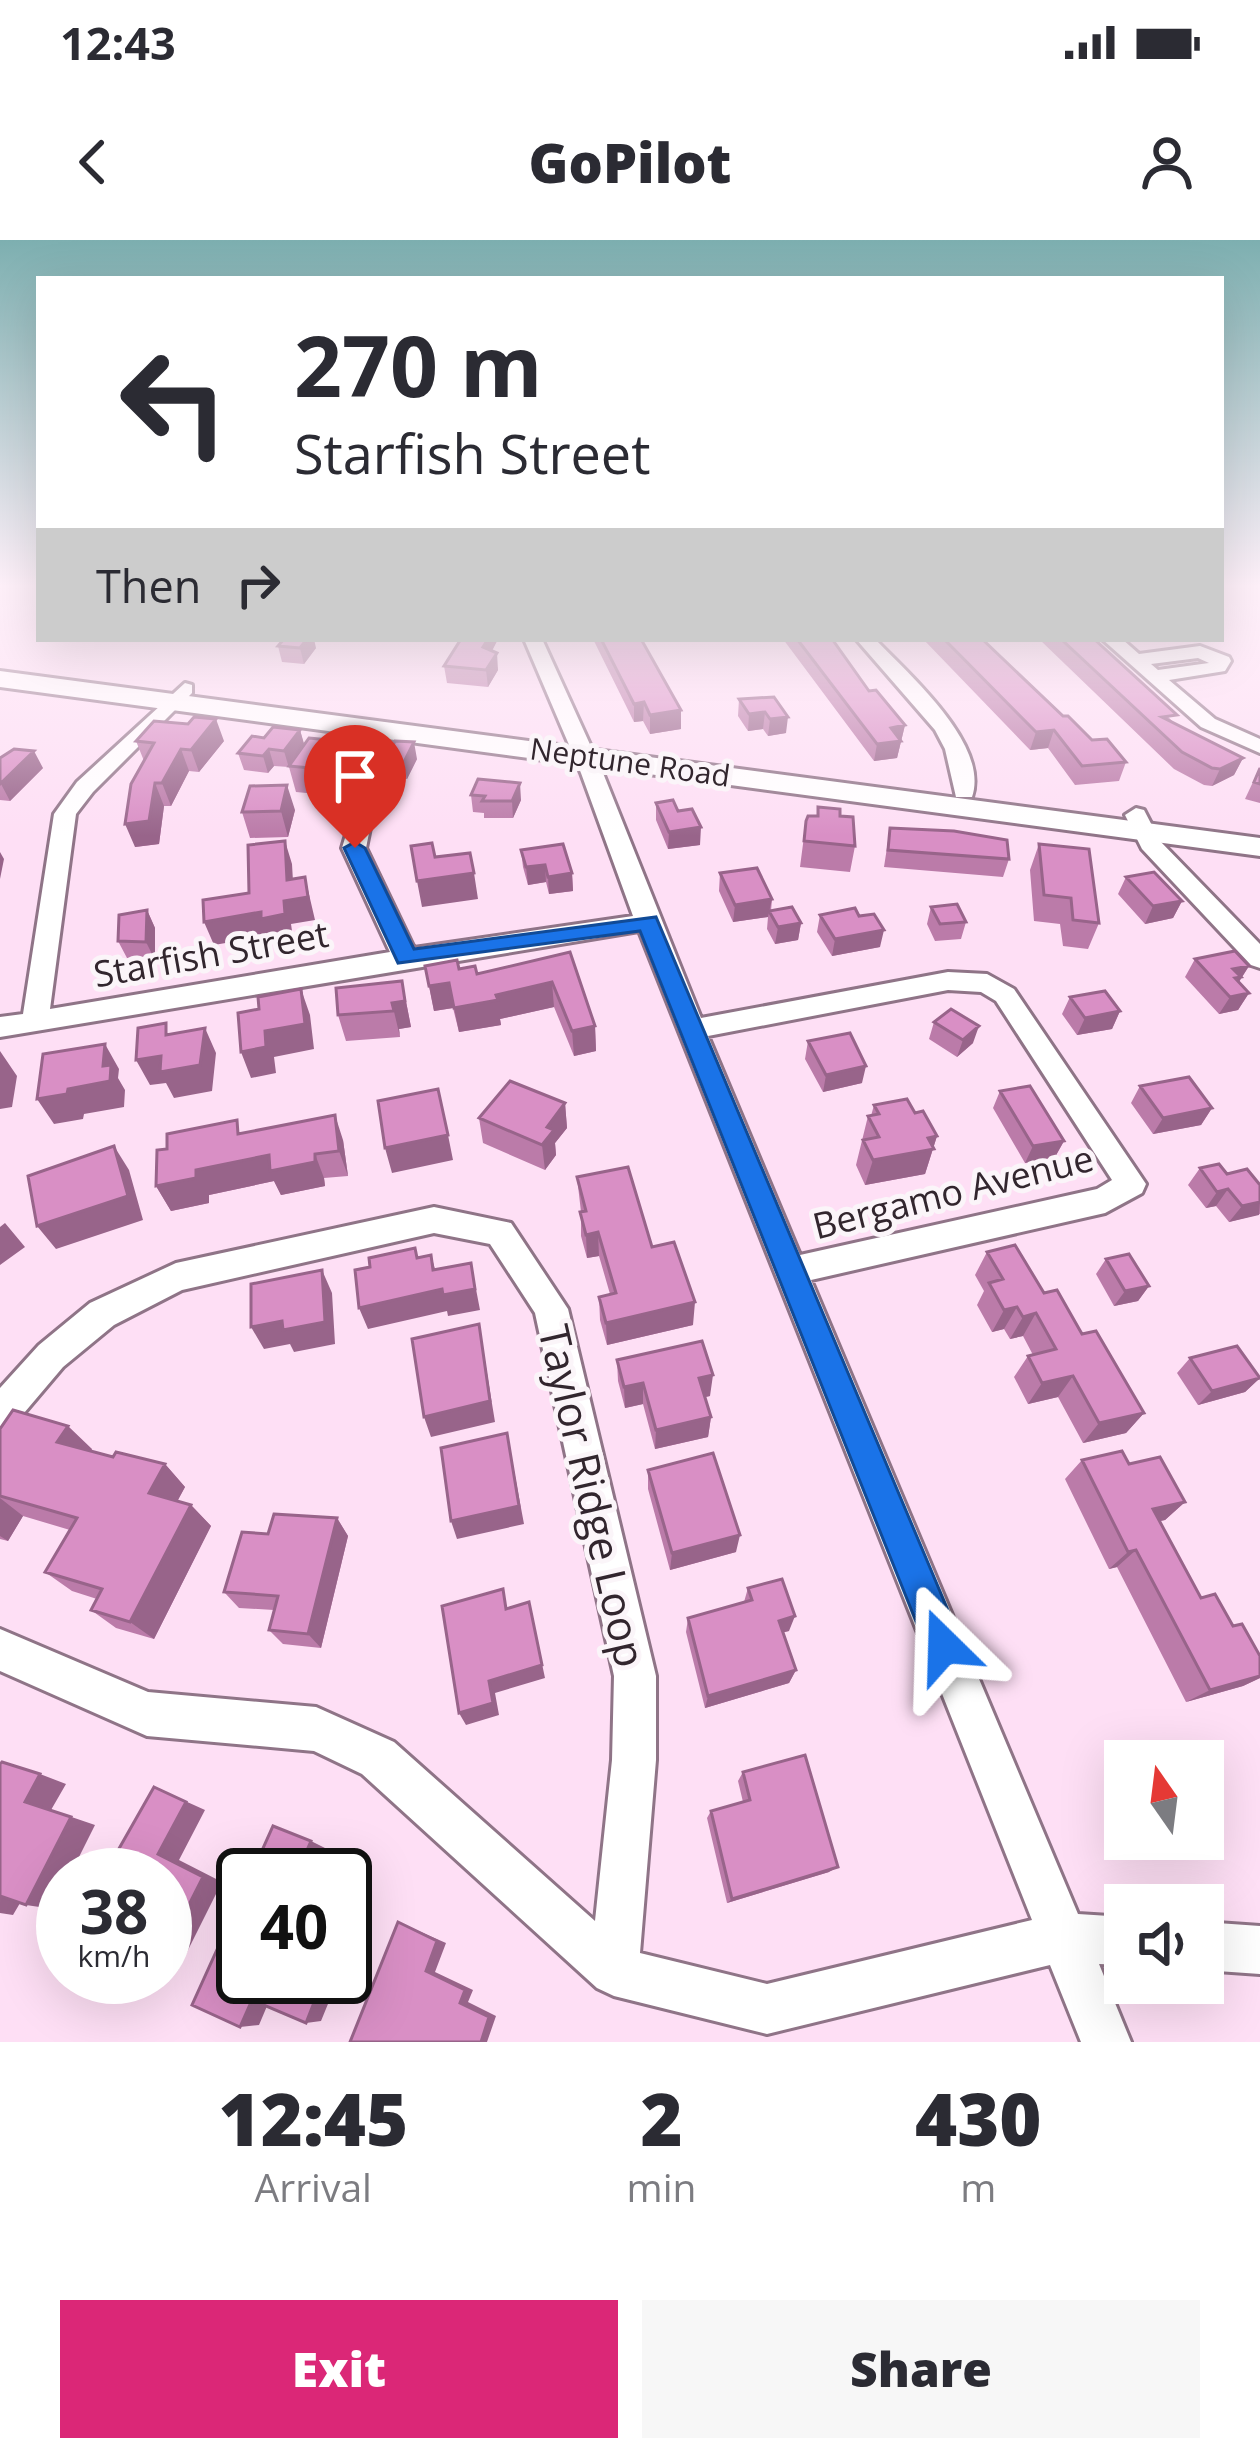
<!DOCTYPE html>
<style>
body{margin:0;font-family:"Open Sans",sans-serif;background:#f7f7f7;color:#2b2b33;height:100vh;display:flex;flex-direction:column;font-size:45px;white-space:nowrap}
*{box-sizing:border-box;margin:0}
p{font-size:39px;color:#7c7c81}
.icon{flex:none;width:66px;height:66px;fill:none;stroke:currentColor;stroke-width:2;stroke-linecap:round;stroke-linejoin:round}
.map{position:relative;height:1802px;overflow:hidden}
.panel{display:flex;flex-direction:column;background:#fff;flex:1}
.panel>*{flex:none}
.hud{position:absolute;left:36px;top:36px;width:1188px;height:366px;border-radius:0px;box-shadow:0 12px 48px #0002;background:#fff;color:#2b2b33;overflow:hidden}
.needle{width:78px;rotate:346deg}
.fabs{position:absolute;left:1104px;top:1500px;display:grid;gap:24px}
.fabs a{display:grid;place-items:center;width:120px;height:120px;border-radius:0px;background:#fff;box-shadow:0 12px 48px #0002;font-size:60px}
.speed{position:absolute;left:36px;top:1608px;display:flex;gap:24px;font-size:60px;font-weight:700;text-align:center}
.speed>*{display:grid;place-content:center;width:156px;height:156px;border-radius:50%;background:#fff;box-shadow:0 12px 48px #0002;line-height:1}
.speed small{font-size:30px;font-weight:400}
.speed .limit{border:6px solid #111;border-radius:18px;background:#fff;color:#111}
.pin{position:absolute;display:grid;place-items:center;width:102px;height:102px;color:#fff;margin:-123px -51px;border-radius:50% 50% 50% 0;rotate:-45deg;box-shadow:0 0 12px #0007}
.pin .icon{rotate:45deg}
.me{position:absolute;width:132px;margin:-66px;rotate:338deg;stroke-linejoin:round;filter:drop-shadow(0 0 9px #0008)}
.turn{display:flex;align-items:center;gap:42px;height:252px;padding:0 60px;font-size:54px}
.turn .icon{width:156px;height:156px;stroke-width:2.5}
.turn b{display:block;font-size:84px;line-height:102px}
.then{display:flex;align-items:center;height:114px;padding:0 60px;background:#0003;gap:24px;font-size:45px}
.eta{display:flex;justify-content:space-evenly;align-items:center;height:204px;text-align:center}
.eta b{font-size:72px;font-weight:800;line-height:84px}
.action{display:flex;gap:24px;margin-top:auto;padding:24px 60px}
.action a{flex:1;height:138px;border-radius:0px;background:#db2777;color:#fff;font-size:48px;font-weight:800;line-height:138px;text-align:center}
.action a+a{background:#f7f7f7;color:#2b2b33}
.status{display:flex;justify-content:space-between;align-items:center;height:84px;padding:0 60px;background:#fff;direction:ltr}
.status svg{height:33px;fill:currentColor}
header{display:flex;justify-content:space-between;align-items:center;height:156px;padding:0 60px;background:#fff;font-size:54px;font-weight:800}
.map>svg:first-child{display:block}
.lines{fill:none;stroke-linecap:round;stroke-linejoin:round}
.minor-casing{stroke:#8f7487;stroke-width:6}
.major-casing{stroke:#8f7487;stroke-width:6}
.minor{fill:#fff;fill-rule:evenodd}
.major{fill:#fff;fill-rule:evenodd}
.wall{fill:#bb7ba9}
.shaded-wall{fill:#98648a}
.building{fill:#d98fc5;stroke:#98648a;stroke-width:3}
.route{fill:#1a73e8;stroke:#114b97;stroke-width:3}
.labels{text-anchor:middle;stroke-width:10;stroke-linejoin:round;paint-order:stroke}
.far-street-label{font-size:30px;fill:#32262e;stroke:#fbf5f9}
.street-label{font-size:36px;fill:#32262e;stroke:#fbf5f9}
.near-street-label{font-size:42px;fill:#32262e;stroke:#fbf5f9}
</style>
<div class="status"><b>12:43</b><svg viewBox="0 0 49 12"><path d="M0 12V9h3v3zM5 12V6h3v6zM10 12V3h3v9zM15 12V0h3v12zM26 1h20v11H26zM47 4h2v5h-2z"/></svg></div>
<header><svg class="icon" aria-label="back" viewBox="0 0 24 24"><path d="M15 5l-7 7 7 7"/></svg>GoPilot<svg class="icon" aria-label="person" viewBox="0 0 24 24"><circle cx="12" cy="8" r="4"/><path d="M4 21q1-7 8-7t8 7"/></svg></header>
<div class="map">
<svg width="1260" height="1802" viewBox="0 0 1260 1802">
<rect width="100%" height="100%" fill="#fedff5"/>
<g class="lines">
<defs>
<path id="minor" d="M524,399H542L603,533L701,778L948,732L987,734L1014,749L1146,944L1142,953L1105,973L811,1040L1078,1674L1125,1677V1725L1099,1724L1131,1802H1081L1050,1725L767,1794L614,1756L597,1748L362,1534L314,1511L147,1496L0,1431V1389L148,1452L316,1467L394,1502L595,1681L612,1520L614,1436L535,1073L490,1004L434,993L182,1050L114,1085L63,1127L13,1186L0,1191V1148L39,1105L90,1063L176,1023L434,967L511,983L568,1069L656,1436V1520L640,1713L767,1744L1032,1680L639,691L0,797V777L23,774L54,574L77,542L185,443L192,445V453L93,552L76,574L50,769L390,712L342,608L348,588L359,581L370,588L366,608L414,708L633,676L581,533ZM948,750L981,752L996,761L1112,940L1097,949L800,1015L708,796Z
M856,399H875C908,434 990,504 972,557H956L945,509L935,490Z
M1102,399H1122L1139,414L1200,406L1229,417L1231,421L1225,431L1169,440L1215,479L1260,499V513L1201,487ZM1198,418L1209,423L1158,430L1151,424Z
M1136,568L1144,570L1160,601L1260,704V728L1251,725L1142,609L1125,575Z
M1203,1682L1260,1686V1734L1203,1730Z"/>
<path id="major" d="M0,431L1260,598V616L0,447Z"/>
</defs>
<!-- minor casing -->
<use href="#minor" class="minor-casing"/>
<!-- major casing -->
<use href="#major" class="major-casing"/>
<!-- minor -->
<use href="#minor" class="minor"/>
<!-- major -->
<use href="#major" class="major"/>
</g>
<!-- wall -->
<path class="wall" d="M461,399H498L492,411L498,430L488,447L447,443L444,426Z
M593,399H641L681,489L650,494L643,481L634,482Z
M783,399H832L869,451L905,485L897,518L874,521Z
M923,399H968L1092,500L1126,522L1119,541L1075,545L1048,508L1030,510Z
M1039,399H1094L1174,483L1243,518L1234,535L1212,546L1204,545L1174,529Z
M278,406L316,408L304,424L282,422Z
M774,457L786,493L768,496L763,489L748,491L738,476L739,459Z
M300,490L304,505L329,500L336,525L317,554L296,552L289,527L274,526L268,533L244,530L238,513L264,498Z
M136,501H224L199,532L189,531L171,566H164L159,604L135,607L144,521Z
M0,518L43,528L10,561L0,560Z
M417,519L407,539L388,538L385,521Z
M1260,527V563L1245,559Z
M471,555L521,560L513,578H484V573L473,572Z
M656,563L678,571L700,605L668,609L656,580Z
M295,570L288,597L250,598L242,572Z
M840,576L855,606L850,632L800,627L806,581Z
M890,588L1009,619L1003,637L884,627Z
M1039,604L1099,683L1088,709L1063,706L1060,684L1034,681L1030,630Z
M521,610L572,633L573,651L549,654L546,642L528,645L523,627Z
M720,633L772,659L771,671L801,683L798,700L775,704L767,689L768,677L733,682L719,651Z
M1126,637L1182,661L1173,678L1145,684L1118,654Z
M931,667L966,682L961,699L935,701L927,684Z
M147,670L155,688V720L127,718L118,701Z
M820,675L859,676L880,707L832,716L817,692Z
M570,712L595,786L596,811L574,816L554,767L500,779L501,785L459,792L453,768L434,771L425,726L459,729L477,734Z
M1195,719L1249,726L1239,742L1249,753L1238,770L1219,774L1185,737Z
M402,741L411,787L399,789L400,797L346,801L338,775Z
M1070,757L1120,771L1112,789L1077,795L1062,774Z
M934,782L973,803L957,817L929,799Z
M808,801L862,843L823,852L805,819Z
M1140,846L1212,868L1201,885L1153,894L1131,863Z
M1000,851L1064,901L1055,917L1025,923L993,868Z
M565,863L567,888L555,903L556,915L545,930L483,903L479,878Z
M874,865L915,873L937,896L925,934L865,945L856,925L868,876H871Z
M243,893L343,900L348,936L324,938L325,946L281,955L274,941L209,955V963L171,971L156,946Z
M1200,928L1260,945V974L1229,982L1216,966L1206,968L1188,945Z
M577,937L652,1007L693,1085L607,1105L600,1080L599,1057L610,1054L599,1016L587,1018L581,996V972Z
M987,1012L1044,1053L1082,1094L1144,1173L1126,1193L1083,1203L1058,1157L1028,1164L1014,1137L1028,1116L1033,1115L1023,1096L1010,1099L1004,1089L992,1092L977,1065L984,1051L975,1035Z
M1106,1019L1149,1046L1138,1061L1114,1066L1096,1034Z
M1190,1118L1260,1138L1245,1152L1198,1165L1177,1133Z
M617,1120L710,1156L705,1157L711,1177L708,1197L655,1209L643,1164L625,1168L618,1141Z
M0,1189L92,1209L91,1211L113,1217L165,1224L185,1247L177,1261L191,1265L211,1286L154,1399L116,1388L91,1370L97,1359L72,1351L45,1332L70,1290L23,1276L8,1301L0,1299Z
M1082,1220L1129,1224L1185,1262L1165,1280L1159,1281L1201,1358L1233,1386L1260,1416V1438L1243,1446L1186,1462L1117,1327L1109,1329L1065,1239Z
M648,1230L736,1312L670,1330L648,1249Z
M337,1278L348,1296L321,1408L283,1404L269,1390L274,1370L239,1368L224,1352L268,1294Z
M748,1348L789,1391L783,1392L796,1430L789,1443L705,1468L686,1392L688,1378L744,1362Z
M743,1532L829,1632L727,1663L707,1578L711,1571L743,1562L738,1541Z"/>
<!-- shaded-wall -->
<path class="shaded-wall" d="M307,399H314L316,408L304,424L300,408Z
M488,399H498L485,424L483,407Z
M497,413L498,430L488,447L486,430Z
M644,462L643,481L634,482V464Z
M681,470V489L650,494V475Z
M765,472L763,489L748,491L749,474Z
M788,477L786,493L768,496L770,479Z
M216,479L224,501L199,532L191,510Z
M905,485L897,518L874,521L877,504L891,488Z
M300,490L305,507L289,528L284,511Z
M1054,490L1048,508L1030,510L1036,492Z
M329,500L336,525L317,554L310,528Z
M414,502L417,519L407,539L404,522Z
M181,509L189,531L171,566L162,543Z
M269,509L274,526L268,533L263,516Z
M34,511L43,528L10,561L1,544Z
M1243,518L1234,535L1212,546L1220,529Z
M155,543L164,566L159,604L135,607L125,584Z
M520,543L521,560L513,578L512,561Z
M287,545L295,570L288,597L281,571Z
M701,587L700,605L668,609L669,592Z
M285,601L292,624L294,659L305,637L315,680L291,684L293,698L269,702L267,696L214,705L204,682L284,661L287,640Z
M0,612L4,619L0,639Z
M545,625L546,642L528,645L526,627Z
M474,633L478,659L422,667L417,641Z
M572,633L573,651L549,654L548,637Z
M772,659L768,677L733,682L735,665Z
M1182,661L1173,678L1145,684L1153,666Z
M147,670L155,688V720L146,702Z
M801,683L798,700L775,704L778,687Z
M884,690L880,707L832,716L835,699Z
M1249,726L1231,754L1233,729Z
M402,741L411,787L399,789L400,797L392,763Z
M552,742L554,767L500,779L501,785L459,792L454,768L496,755Z
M449,743L453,768L434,771L429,746Z
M301,749L310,775L314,809L274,817L276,833L251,838L241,812L265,791Z
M1249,753L1238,770L1219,774L1230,757Z
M1120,771L1112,789L1077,795L1085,778Z
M595,786L596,811L574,816L572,791Z
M979,786L973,803L957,817L963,800Z
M205,788L216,813L212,851L174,858L166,843L150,845L136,820Z
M105,804L119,829L118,838L125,850L124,867L84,874L83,879L54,884L37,859L68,849L103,826Z
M0,811L17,836L12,867L0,869Z
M866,826L862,843L823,852L826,835Z
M565,863L567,888L555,903L556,915L545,930L542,905L547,887Z
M1212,868L1201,885L1153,894L1163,878Z
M335,875L343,900L348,936L339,911Z
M448,895L453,920L392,933L385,908Z
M937,896L925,934L865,945L873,920Z
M1064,901L1055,917L1025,923L1033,906Z
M114,906L129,930L143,980L56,1009L37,986Z
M315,914L324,938L325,946L281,955L274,941L209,955V963L171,971L156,946L196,930L269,915Z
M1228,949L1216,966L1206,968L1217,952Z
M1260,962L1259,975L1229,982L1242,966Z
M5,983L25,1007L0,1025V987Z
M598,992L599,1016L587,1018L586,995Z
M431,1015L437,1036L471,1023L480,1070L448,1076L447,1071L368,1089L359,1068Z
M322,1030L332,1053L335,1104L294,1112L290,1104L264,1109L251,1087Z
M1149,1046L1138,1061L1114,1066L1125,1051Z
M695,1062L693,1085L607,1105L606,1083Z
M1017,1067L1004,1089L992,1092L1004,1070Z
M1036,1073L1023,1096L1010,1099L1023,1077Z
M479,1084L495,1182L431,1197L424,1177Z
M713,1135L710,1156L696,1159L699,1138Z
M1073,1136L1058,1157L1028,1164L1042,1143Z
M1260,1138L1245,1152L1198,1165L1212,1151Z
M643,1143V1164L625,1168L624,1147Z
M1144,1173L1126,1193L1083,1203L1099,1183Z
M711,1177L708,1197L655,1209L656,1190Z
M68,1186L92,1209L82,1225L57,1202Z
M507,1193L524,1284L457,1299L451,1281Z
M165,1224L185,1247L170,1275L149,1253Z
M0,1258L23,1276L8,1301L0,1296Z
M1185,1262L1165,1280L1134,1287L1153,1269Z
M191,1265L211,1286L154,1399L130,1382Z
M337,1278L348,1296L321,1408L308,1394Z
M740,1295L736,1312L670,1330L672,1313Z
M1136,1310L1117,1327L1109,1329L1128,1312Z
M529,1362L545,1438L495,1453L499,1475L466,1485L459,1473L489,1441Z
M795,1376L789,1391L773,1395L779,1381Z
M796,1430L789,1443L705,1468L708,1456Z
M1260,1436V1438L1243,1446L1186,1462L1210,1450Z
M40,1534L66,1544L51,1570L95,1585L70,1635H63V1649L53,1669L26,1665L25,1562Z
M154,1547L205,1570L179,1620L222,1642L178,1730H165Z
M311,1601L325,1608L314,1635H296Z
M838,1627L829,1632L727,1663L732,1659Z
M0,1654L23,1658L13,1675L0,1673Z
M345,1665L364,1673L345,1721Z
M398,1682L446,1703L435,1732L473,1750L468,1762L496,1776L487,1802H481L460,1763L426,1731Z
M115,1737H140L138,1742L113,1741Z
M324,1737H339L321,1781L306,1783Z
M270,1759L259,1785L240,1787L252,1760Z"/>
<!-- building -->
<path class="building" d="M284,399H307L300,408L278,406Z
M461,399H488L483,407L497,413L486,430L444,426Z
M601,399H641L681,470L650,475L644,462L634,464Z
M797,399H832L869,451L876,450L905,485L891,488L901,501L877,504Z
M944,399H982L1063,476H1068L1092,500L1107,499L1126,522L1082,526L1054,490L1036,492Z
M1061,399H1094L1177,475L1162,477L1243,518L1220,529L1212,528L1182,512Z
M774,457L788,477L770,479L765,472L749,474L739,459Z
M194,477L216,479L191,510L181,509L162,543H155L149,581L125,584L131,544L154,503L136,501L154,481L188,484Z
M273,487L300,490L284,511L269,509L263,516L238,513L252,496L264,498Z
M309,498L329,500L310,528L289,526Z
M395,501L414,502L404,522L385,521Z
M14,509L34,511L0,544V518Z
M1260,528V544L1254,542Z
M478,539L520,543L512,561H482L485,556L471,555Z
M287,545L281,571L242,572L250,546Z
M673,560L678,571L692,569L701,587L669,592L656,563Z
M818,567L840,569V576L853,577L855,606L804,601L806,581L808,576H818Z
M890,588L954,591L1007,600L1009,619L888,610Z
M285,601L287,640L305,637L308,657L284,661L285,674L261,679V672L204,682L203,660L249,653L248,605Z
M432,603L435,617L470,613L474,633L417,641L411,606Z
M563,604L572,633L548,637L545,625L526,627L521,610Z
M1039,604L1089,609L1099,683L1073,680L1071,658L1044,655Z
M757,628L772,659L735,665L720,633Z
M1154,632L1182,661L1153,666L1126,637Z
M957,664L966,682L940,684L931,667Z
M792,667L801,683L778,687L769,671Z
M855,668L859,676L874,674L884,690L835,699L820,675Z
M147,670L146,702L118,701L119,675Z
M1235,711L1249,726L1233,729L1241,737L1235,738L1249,753L1230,757L1195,719Z
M570,712L595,786L572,791L552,742L496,755L498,760L454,768L449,743L429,746L425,726L457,720L459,729L475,726L477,734Z
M402,741L405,761L392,763L394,771L338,775L336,748Z
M301,749L305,784L265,791L266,807L241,812L238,773L259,769L258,757Z
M1105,751L1120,771L1085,778L1070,757Z
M951,769L979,786L963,800L934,782Z
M166,783V795L205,788L200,825L160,832L161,816L136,820L138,788Z
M850,793L866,826L826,835L808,801Z
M105,804L103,826L111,825L110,841L68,849L67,854L37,859L43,814Z
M1189,837L1212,868L1163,878L1140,846Z
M510,841L565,863L547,887L554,890L542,905L479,878Z
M1030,846L1064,901L1033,906L1000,851Z
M438,849L448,895L385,908L378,861Z
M907,859L915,873L923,871L937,896L928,898L934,909L873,920L863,900L879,897L868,876L879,874L874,865Z
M335,875L339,911L315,914V922L270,931L269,915L196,930V938L156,946L157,910L167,909V894L237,880L238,894Z
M114,906L128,956L37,986L28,936Z
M1219,924L1227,934L1247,929L1260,945V962L1242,966L1228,949L1217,952L1200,928Z
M628,927L652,1007L674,1002L695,1062L606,1083L599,1057L616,1053L598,992L586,995L580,972L586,971L577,937Z
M1015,1005L1044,1053L1057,1050L1082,1094L1096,1091L1144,1173L1099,1183L1073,1136L1042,1143L1028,1116L1056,1109L1036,1073L1023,1077L1017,1067L1004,1070L989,1043L1003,1039L987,1012Z
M415,1008L417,1018L431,1015L433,1030L471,1023L475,1049L443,1055L442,1049L359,1068L355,1030L370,1027L369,1018Z
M1129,1014L1149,1046L1125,1051L1106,1019Z
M322,1030L325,1082L283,1090L282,1081L251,1087V1044Z
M479,1084L490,1161L424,1177L412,1099Z
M702,1101L713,1135L699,1138L711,1177L656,1190L643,1143L624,1147L617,1120Z
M1237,1106L1260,1138L1212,1151L1190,1118Z
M13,1170L68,1186L57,1202L113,1217L116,1212L165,1224L149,1253L191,1265L130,1382L91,1370L102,1349L45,1332L77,1278L0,1256V1189Z
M507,1193L519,1266L451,1281L441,1208Z
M1122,1211L1129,1224L1160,1217L1185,1262L1153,1269L1201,1358L1215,1354L1233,1386L1242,1384L1260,1416V1436L1210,1450L1136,1310L1128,1312L1082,1220Z
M713,1213L740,1295L672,1313L648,1230Z
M274,1274L337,1278L308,1394L269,1390L278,1356L224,1352L242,1292L268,1294Z
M782,1339L795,1376L779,1381L796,1430L708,1456L688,1378L752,1360L748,1348Z
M503,1349L506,1369L529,1362L542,1425L489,1441L493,1463L459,1473L442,1366Z
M805,1515L838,1627L732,1659L711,1571L750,1560L743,1532Z
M2,1522L40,1534L25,1562L71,1577L26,1665L0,1656V1524Z
M154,1547L186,1562L158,1614L203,1637L165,1712V1635H104Z
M273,1586L311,1601L296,1635H251Z
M243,1652V1737H324L306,1783L252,1760L240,1787L192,1765Z
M345,1666L351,1669L345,1685Z
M398,1682L437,1701L426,1731L465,1750L460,1763L489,1777L481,1802H350Z"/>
<!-- sky -->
<linearGradient id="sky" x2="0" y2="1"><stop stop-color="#7dafb0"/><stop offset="0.58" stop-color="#fff1fa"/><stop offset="1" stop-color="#fff1fa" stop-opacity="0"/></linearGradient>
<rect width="1260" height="596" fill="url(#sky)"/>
<!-- route -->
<path class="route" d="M355,602L365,608L414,709L656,677L963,1406L958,1419L944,1425L931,1419L640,691L398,723L344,608Z"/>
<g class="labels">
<!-- far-street labels -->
<g class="far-street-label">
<text transform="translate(630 523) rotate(8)" y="10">Neptune Road</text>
</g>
<!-- street labels -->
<g class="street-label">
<text transform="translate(211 714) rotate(-10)" y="13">Starfish Street</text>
<text transform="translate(953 952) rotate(-14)" y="13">Bergamo Avenue</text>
</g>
<!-- near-street labels -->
<g class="near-street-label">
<text transform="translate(592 1256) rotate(77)" y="15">Taylor Ridge Loop</text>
</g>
</g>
</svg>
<div class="fabs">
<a><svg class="needle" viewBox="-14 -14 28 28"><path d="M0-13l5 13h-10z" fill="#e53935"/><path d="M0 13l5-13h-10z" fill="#7c7c81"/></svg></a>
<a><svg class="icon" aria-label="sound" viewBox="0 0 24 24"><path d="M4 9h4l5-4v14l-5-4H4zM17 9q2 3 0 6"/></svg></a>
</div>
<div class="speed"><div>38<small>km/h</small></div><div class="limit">40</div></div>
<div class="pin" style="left:355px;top:608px;background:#d93025"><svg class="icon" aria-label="arrive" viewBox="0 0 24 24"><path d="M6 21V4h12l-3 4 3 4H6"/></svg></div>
<svg class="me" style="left:944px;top:1406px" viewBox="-20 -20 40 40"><path d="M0-17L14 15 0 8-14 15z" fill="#1a73e8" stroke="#fff" stroke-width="4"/></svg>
<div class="hud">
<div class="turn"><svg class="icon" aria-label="left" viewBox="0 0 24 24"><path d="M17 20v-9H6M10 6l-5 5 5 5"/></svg><div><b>270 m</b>Starfish Street</div></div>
<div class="then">Then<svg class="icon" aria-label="right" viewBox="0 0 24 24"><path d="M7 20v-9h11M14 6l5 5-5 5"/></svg></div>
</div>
</div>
<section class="panel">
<div class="eta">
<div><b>12:45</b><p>Arrival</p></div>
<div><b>2</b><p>min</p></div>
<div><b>430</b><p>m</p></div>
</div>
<div class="action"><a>Exit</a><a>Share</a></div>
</section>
